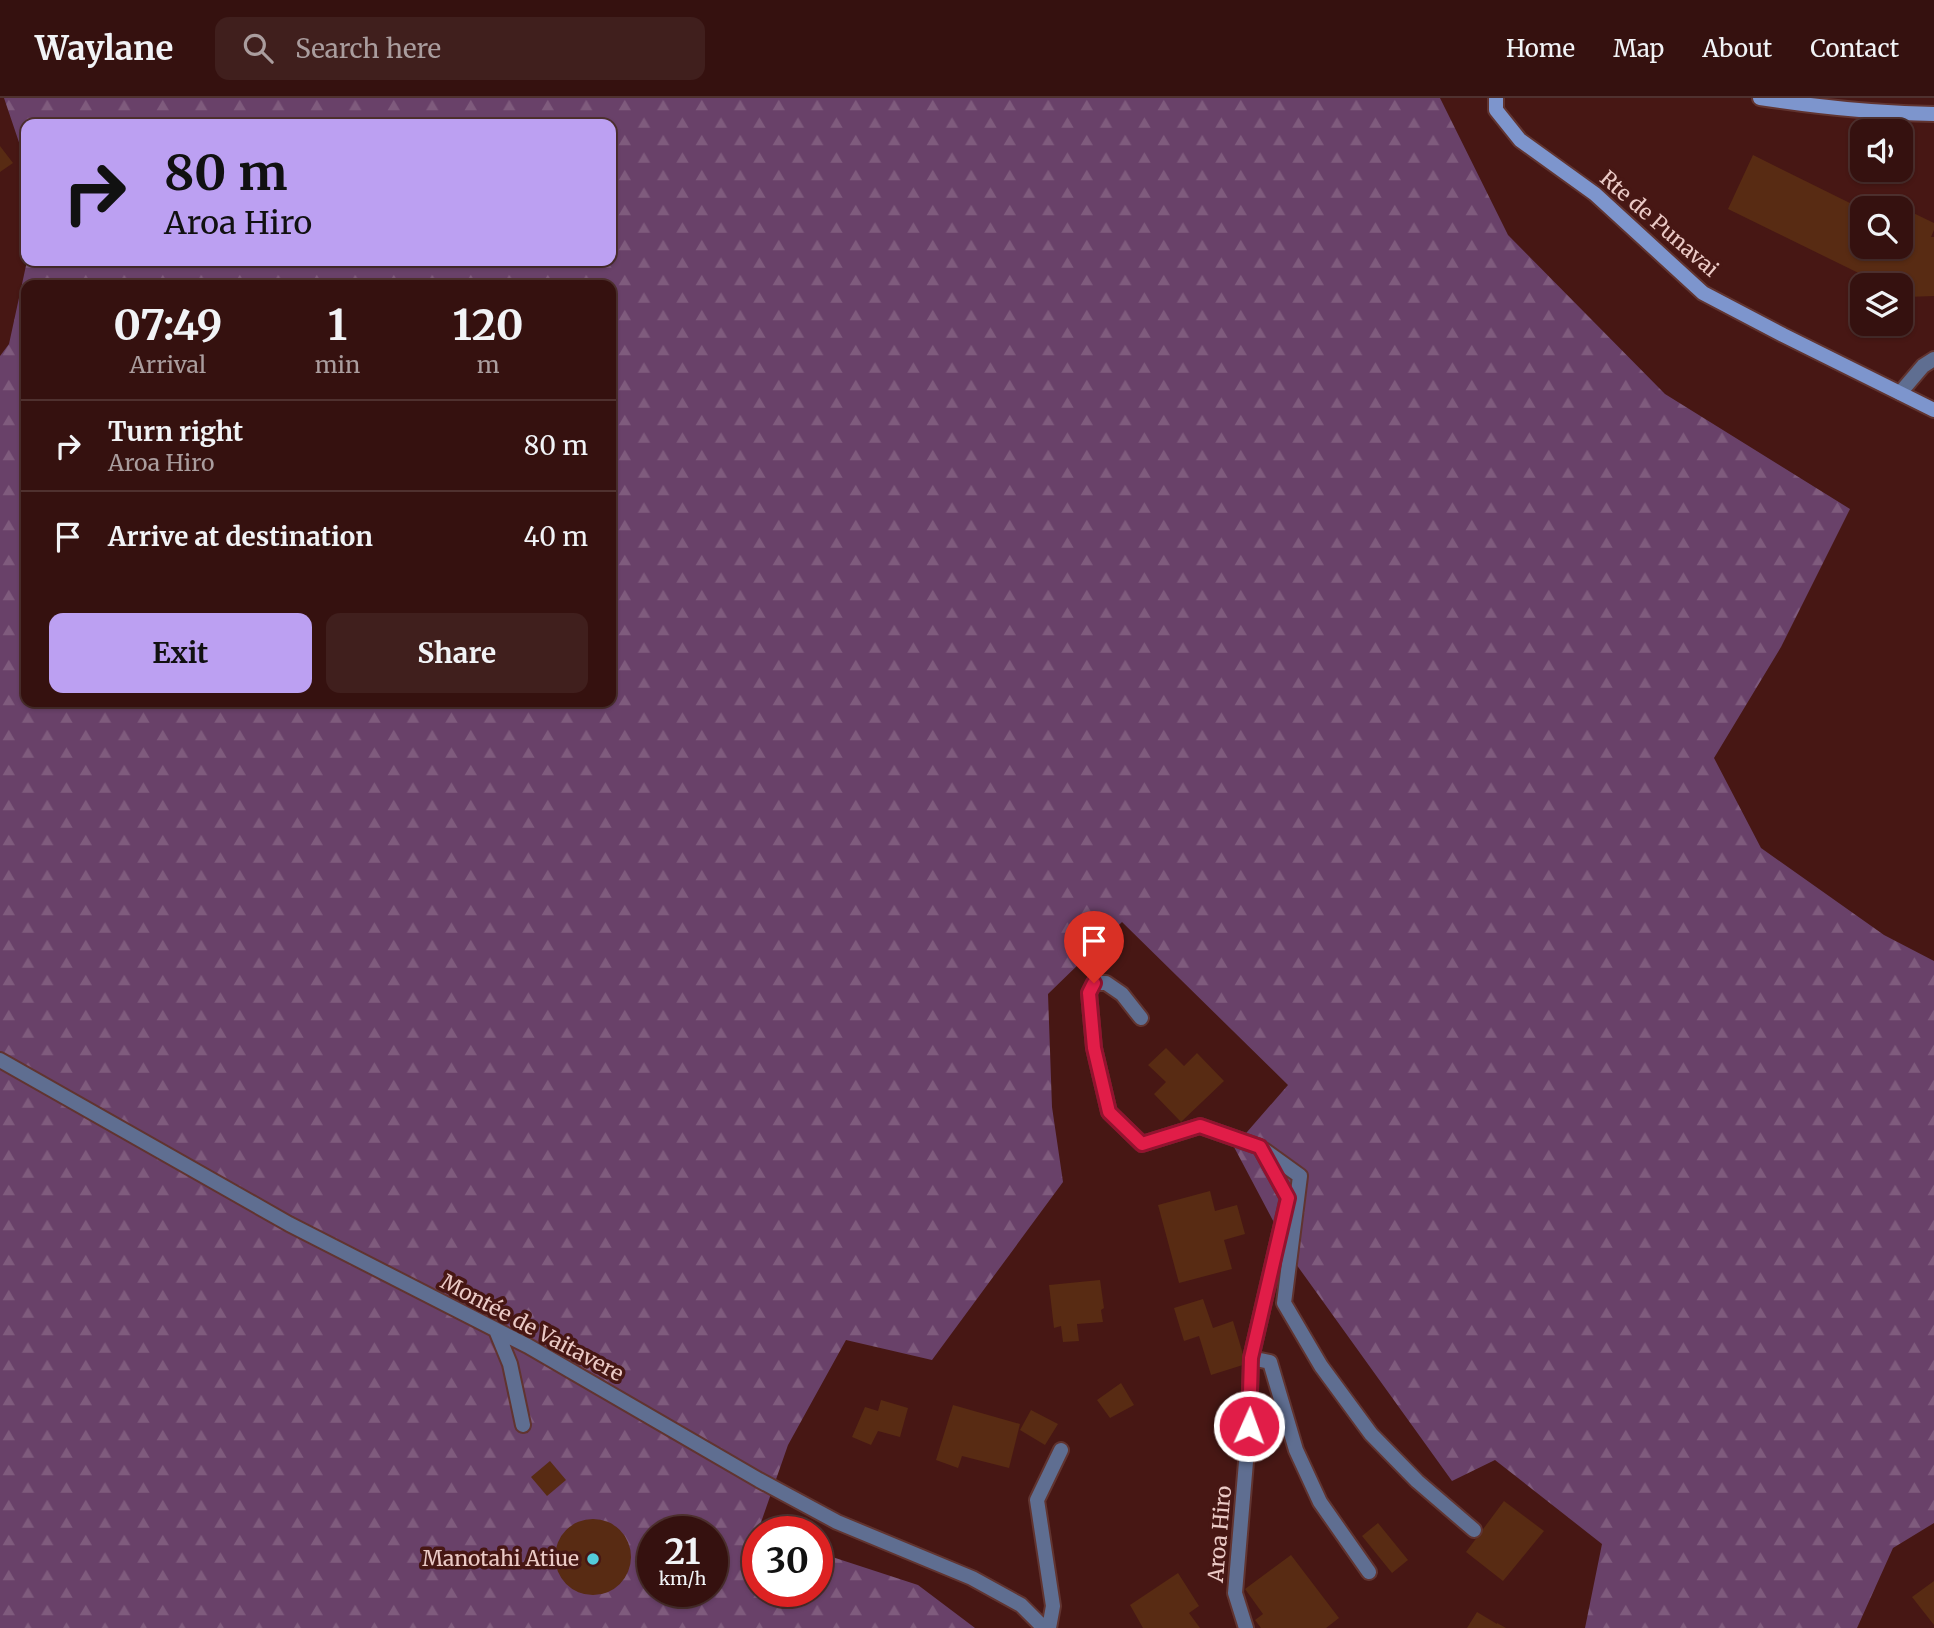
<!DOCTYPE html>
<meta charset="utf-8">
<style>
body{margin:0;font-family:Merriweather,serif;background:#401f1d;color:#f1f3f6;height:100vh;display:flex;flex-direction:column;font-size:26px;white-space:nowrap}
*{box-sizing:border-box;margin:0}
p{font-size:23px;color:#aa9d9e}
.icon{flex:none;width:38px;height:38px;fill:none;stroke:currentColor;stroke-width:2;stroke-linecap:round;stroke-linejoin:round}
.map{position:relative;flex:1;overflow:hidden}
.side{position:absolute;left:21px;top:182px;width:595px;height:427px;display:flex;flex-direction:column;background:#35110f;border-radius:14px;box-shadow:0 2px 5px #0004,0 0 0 2px #4f312f}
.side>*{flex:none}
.banner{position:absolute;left:21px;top:21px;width:595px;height:147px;border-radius:14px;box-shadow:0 2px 5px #0004,0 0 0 2px #4f312f;background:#bca0f2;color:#111;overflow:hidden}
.fabs{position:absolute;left:1850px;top:21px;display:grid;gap:14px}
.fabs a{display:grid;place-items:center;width:63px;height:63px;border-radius:14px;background:#35110f;box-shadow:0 2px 5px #0004,0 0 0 2px #4f312f;font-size:35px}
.speed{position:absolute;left:637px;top:1418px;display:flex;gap:14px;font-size:35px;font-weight:700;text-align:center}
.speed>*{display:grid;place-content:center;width:91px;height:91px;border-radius:50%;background:#35110f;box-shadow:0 2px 5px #0004,0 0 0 2px #4f312f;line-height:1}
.speed small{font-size:18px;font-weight:400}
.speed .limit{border:10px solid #d22;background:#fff;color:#111}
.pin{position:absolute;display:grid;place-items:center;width:60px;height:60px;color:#fff;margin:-72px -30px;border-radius:50% 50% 50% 0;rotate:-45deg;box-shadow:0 0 7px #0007}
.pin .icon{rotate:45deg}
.me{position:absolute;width:77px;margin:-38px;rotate:2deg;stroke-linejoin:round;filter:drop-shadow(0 0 5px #0008)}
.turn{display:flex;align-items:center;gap:24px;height:147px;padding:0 28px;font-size:32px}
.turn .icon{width:91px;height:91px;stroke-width:2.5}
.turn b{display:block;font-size:49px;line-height:60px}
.eta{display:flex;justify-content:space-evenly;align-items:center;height:119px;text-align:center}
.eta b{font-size:42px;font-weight:700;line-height:49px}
.action{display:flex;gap:14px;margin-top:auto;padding:14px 28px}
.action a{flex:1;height:80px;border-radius:14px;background:#bca0f2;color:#111;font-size:28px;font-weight:700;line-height:80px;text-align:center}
.action a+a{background:#401f1d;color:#f1f3f6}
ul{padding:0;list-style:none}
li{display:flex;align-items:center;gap:21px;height:91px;padding:0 28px;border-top:2px solid #4f312f}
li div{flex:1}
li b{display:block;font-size:26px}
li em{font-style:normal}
header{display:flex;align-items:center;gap:42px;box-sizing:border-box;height:98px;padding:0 35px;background:#35110f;border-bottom:2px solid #4f312f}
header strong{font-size:33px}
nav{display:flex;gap:38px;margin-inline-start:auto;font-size:24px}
.search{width:490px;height:63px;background:#401f1d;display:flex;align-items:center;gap:18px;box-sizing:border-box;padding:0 24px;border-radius:14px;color:#aa9d9e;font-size:26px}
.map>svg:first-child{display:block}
.forest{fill:url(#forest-firs);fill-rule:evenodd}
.building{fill:#582b13}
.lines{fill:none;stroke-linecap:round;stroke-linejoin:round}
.service-casing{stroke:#613430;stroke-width:18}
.minor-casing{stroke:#613430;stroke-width:18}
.secondary-casing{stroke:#613430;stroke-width:18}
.service{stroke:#5f6e91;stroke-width:14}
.minor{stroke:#5f6e91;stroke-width:14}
.secondary{stroke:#7d95cd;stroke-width:14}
.route-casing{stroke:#92132f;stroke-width:18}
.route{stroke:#e11d48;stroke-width:12}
.poi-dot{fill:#53cbda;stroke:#471714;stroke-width:2.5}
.labels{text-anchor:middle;stroke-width:7;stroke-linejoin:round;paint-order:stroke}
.street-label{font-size:21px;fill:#ebcac6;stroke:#471714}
.poi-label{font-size:21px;fill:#ebcac6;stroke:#471714;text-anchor:end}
</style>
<header>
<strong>Waylane</strong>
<div class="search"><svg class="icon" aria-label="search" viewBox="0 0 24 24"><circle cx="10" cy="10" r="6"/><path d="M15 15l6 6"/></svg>Search here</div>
<nav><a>Home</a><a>Map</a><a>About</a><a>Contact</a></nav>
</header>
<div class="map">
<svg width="1934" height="1530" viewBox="0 0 1934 1530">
<defs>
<pattern id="forest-firs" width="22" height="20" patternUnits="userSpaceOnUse" patternTransform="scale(1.75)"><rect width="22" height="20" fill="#694169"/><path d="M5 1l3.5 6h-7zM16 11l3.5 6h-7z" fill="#7f5b7d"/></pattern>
</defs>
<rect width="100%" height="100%" fill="#471714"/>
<!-- forest -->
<path class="forest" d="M4,0H1440L1508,137L1665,296L1850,411L1781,549L1714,660L1761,750L1884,837L1934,863V1425L1893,1450L1857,1530H1585L1602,1446L1495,1362L1452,1383L1296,1166L1234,1049L1288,987L1122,824L1048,896L1052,1009L1063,1084L932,1262L846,1242L788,1347L758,1433V1493H817V1454L918,1487L975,1530H0V258L9,246L27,163H611V26H26V65ZM26,187H611V604H26ZM653,1433H712V1493H653Z"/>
<!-- building -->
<path class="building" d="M0,48L13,65L0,74Z
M1753,57L1862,111V149H1900V126L1907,112L1934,125V132L1931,139H1934V198L1907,199L1900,196V187H1883L1728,111Z
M1166,950L1184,968L1197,955L1224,983L1181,1024L1154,996L1166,984L1148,967Z
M1210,1093L1215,1113L1237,1107L1245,1136L1224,1142L1232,1171L1179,1185L1158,1107Z
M1100,1182L1104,1210L1101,1212L1103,1224L1077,1226L1079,1243L1063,1244L1061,1228L1054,1230L1049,1187Z
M1203,1201L1213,1230L1233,1223L1246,1266L1211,1277L1199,1238L1184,1243L1174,1210Z
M1121,1285L1134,1307L1110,1320L1097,1302Z
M881,1302L908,1310L900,1339L878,1333L871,1347L852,1339L865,1309L878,1313Z
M953,1307L1020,1326L1009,1370L962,1358L958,1370L936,1362Z
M1031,1312L1058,1326L1045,1347L1020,1332Z
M550,1363L566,1382L547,1398L531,1379Z
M1504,1403L1544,1433L1503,1483L1466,1454Z
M555 1459a38 38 0 1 1 76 0a38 38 0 1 1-76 0Z
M1378,1425L1408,1462L1392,1475L1362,1438Z
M1291,1457L1339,1520L1326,1530H1261L1255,1522L1263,1516L1245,1491Z
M1178,1475L1199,1508L1189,1515L1200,1530H1143L1130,1507Z
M1934,1483V1527L1912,1499Z
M1477,1514L1497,1526V1525L1506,1530H1467Z"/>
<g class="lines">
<defs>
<path id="service" d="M1900,295L1923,268L1934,261"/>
<path id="minor" d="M1141,920L1122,896L1106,885H1094L1089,895L1094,950L1109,1014L1142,1046L1200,1028L1260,1049L1288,1100L1251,1260L1249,1328L1235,1495L1246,1530
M0,962L289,1126L528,1248L759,1382L837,1424L972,1480L1021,1507L1044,1530
M1264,1052L1300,1078L1284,1205L1321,1268L1371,1336L1417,1383L1474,1432
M496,1232L510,1266L523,1327
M1251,1260L1270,1264L1296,1352L1320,1404L1369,1474
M1049,1530L1053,1508L1037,1402L1061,1352"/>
<path id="secondary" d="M1496,0V12L1520,42L1595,96L1703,195L1783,237L1934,312
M1760,0C1818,9 1875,15 1934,16"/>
</defs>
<!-- service casing -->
<use href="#service" class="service-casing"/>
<!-- minor casing -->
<use href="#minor" class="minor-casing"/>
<!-- secondary casing -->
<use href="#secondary" class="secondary-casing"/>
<!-- service -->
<use href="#service" class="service"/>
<!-- minor -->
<use href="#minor" class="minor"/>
<!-- secondary -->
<use href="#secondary" class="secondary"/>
</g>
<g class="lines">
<defs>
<path id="route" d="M1094,885L1089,895L1094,950L1109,1014L1142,1046L1200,1028L1260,1049L1288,1100L1251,1260L1249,1328"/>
</defs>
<!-- route casing -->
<use href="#route" class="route-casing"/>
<!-- route -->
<use href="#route" class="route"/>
</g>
<!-- markers -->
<circle class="poi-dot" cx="593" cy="1461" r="7"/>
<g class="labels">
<!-- street labels -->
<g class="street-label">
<text transform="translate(1659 126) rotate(41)" y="7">Rte de Punavai</text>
<text transform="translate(532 1230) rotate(28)" y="7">Montée de Vaitavere</text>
<text transform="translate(1220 1436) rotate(-85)" y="7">Aroa Hiro</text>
</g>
<!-- poi labels -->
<g class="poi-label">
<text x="579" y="1468">Manotahi Atiue</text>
</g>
</g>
</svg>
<div class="fabs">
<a><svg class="icon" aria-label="sound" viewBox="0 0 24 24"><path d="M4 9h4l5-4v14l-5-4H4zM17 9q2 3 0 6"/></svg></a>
<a><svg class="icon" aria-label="search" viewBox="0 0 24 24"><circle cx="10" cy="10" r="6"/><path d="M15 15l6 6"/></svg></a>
<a><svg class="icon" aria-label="layers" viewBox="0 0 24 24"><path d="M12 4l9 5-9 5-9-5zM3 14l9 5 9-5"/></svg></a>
</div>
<div class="speed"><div>21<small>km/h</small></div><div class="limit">30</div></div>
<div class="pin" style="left:1094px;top:885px;background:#d93025"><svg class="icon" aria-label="arrive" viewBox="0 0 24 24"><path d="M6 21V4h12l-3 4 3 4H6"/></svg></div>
<svg class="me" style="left:1249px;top:1328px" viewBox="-20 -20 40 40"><circle r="17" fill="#e11d48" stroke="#fff" stroke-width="3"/><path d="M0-11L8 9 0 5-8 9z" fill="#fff"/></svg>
<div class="banner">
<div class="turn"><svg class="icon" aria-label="right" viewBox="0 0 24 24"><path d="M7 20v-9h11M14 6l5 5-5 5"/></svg><div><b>80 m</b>Aroa Hiro</div></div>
</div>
<section class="side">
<div class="eta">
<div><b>07:49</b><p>Arrival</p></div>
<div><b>1</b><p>min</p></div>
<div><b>120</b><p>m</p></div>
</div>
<ul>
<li><svg class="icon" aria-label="right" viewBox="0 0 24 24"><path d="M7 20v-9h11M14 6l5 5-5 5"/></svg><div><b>Turn right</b><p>Aroa Hiro</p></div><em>80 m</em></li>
<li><svg class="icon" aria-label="arrive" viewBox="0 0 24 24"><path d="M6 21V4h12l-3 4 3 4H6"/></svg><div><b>Arrive at destination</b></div><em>40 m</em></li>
</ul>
<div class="action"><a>Exit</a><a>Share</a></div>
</section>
</div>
